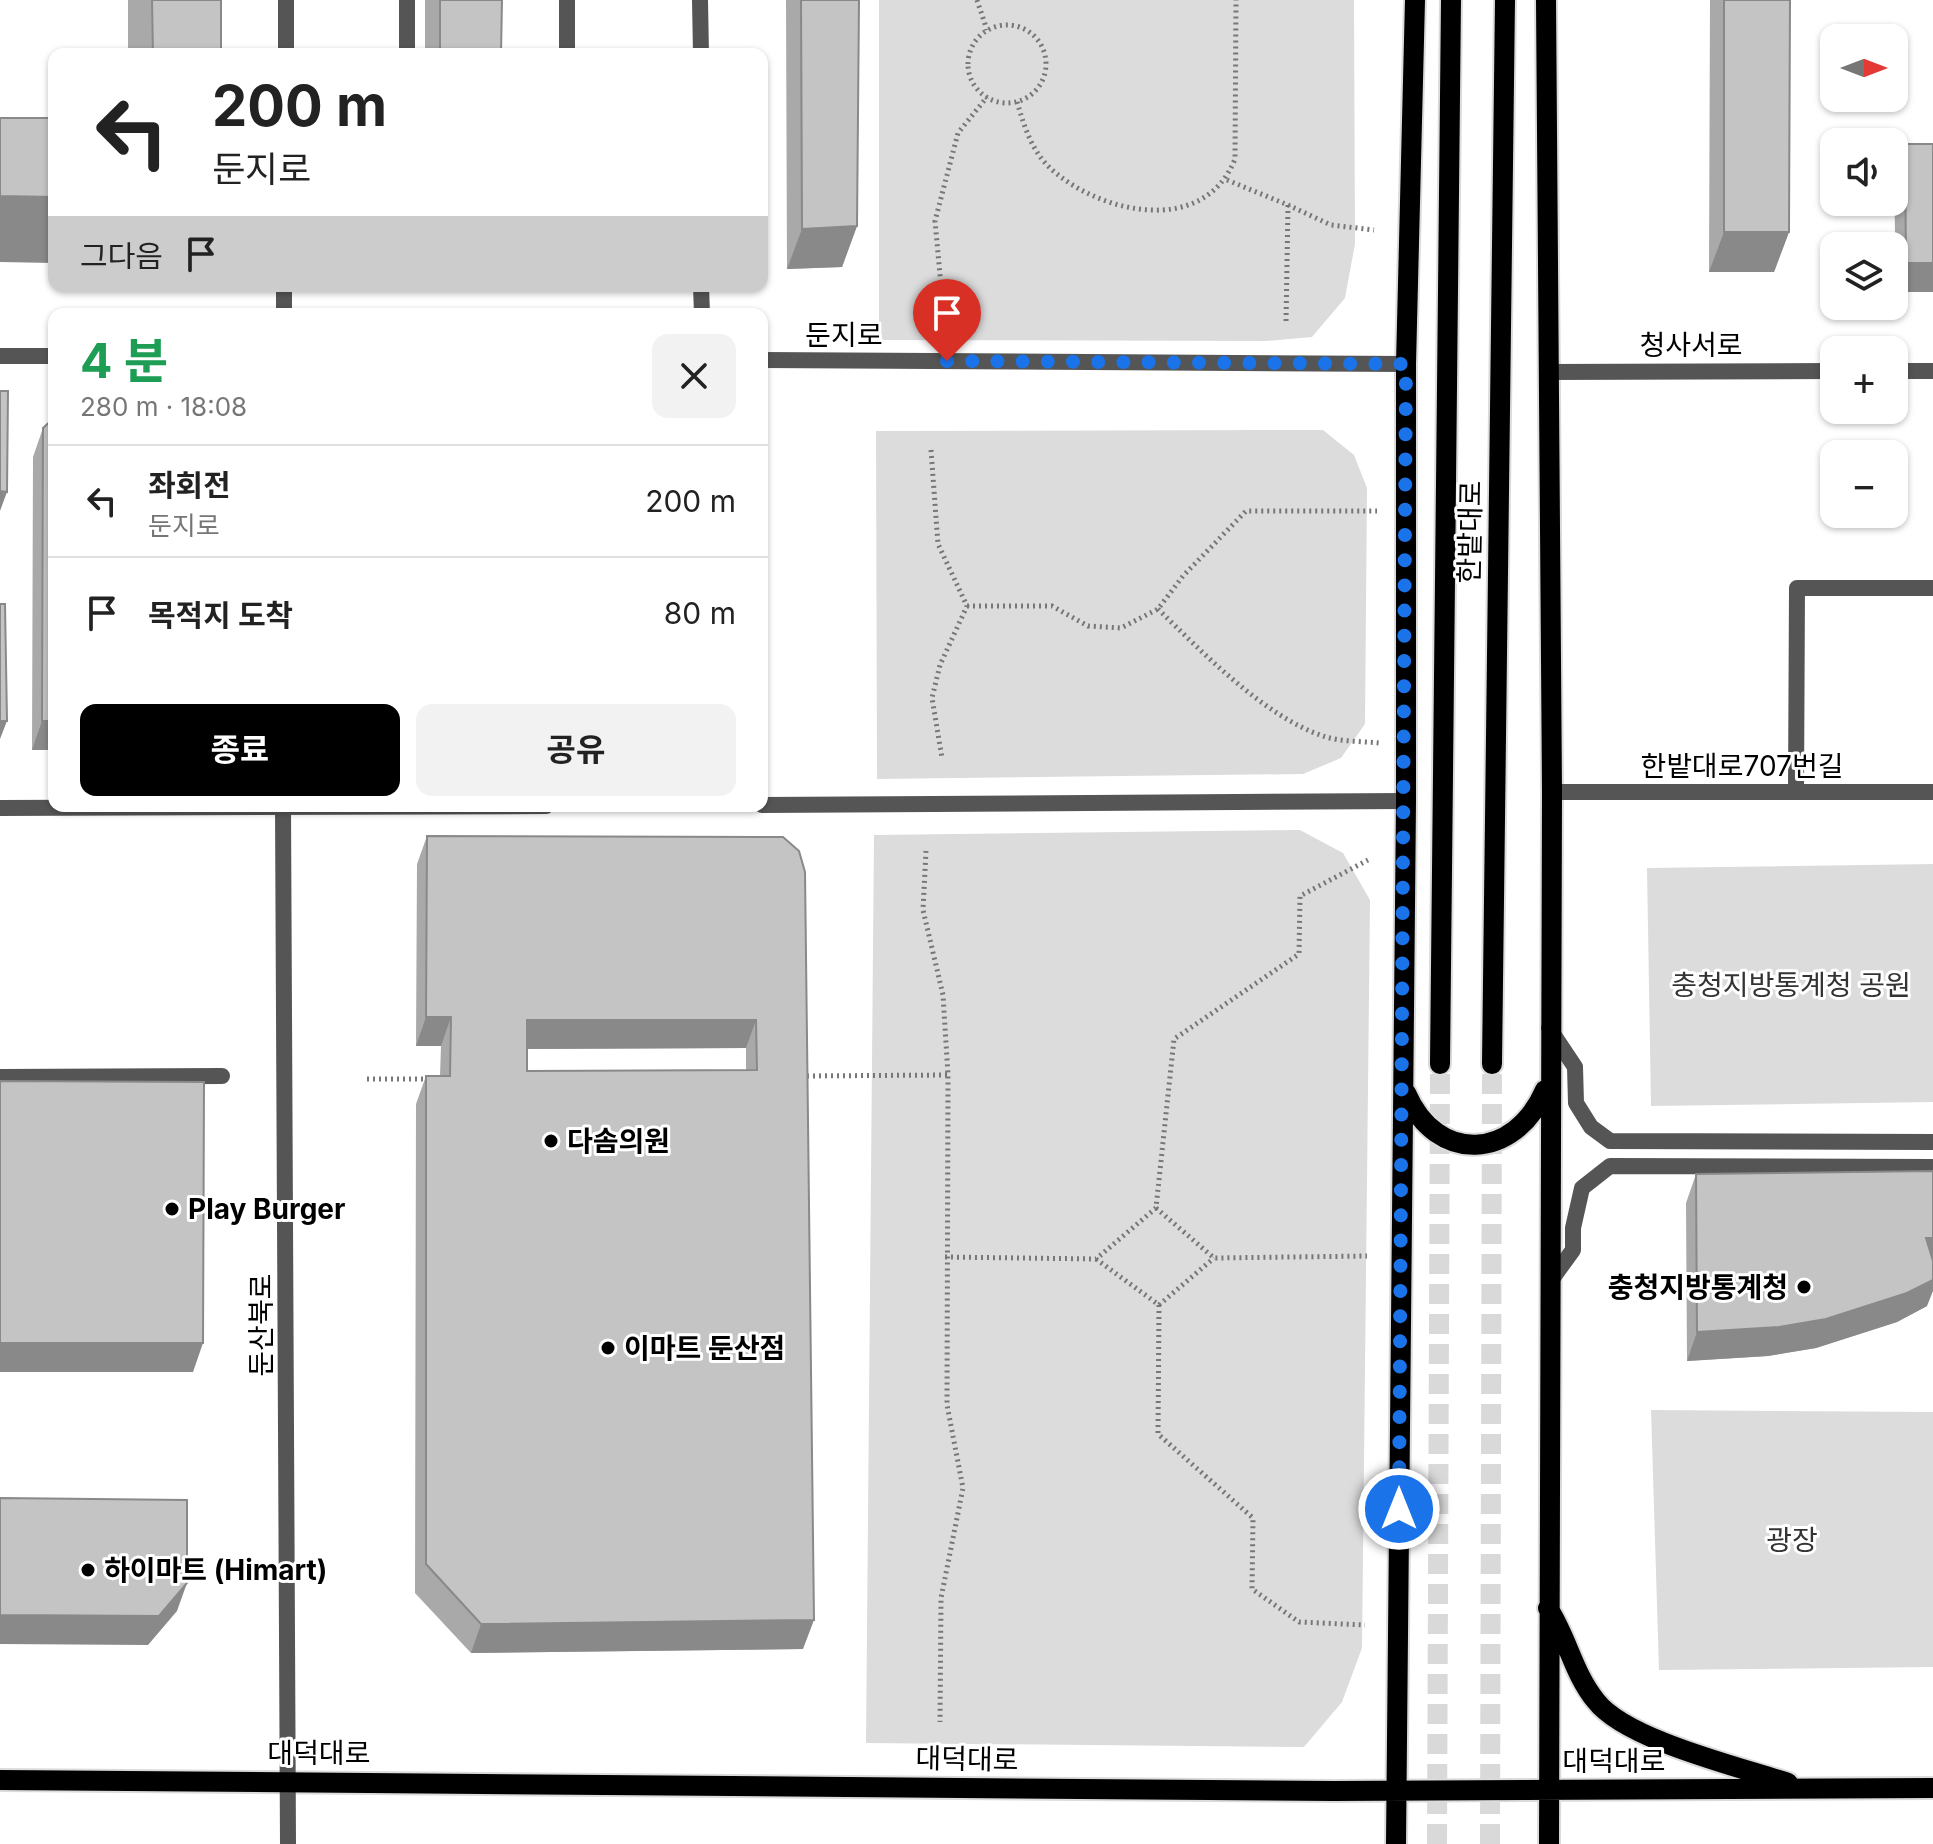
<!DOCTYPE html>
<html lang="ko">
<meta charset="utf-8">
<style>
body{margin:0;font-family:Inter,"Noto Sans KR",sans-serif;background:#f2f2f2;color:#222;height:100vh;display:flex;flex-direction:column;font-size:30px;white-space:nowrap}
*{box-sizing:border-box;margin:0}
p{font-size:26px;color:#767676}
.icon{flex:none;width:44px;height:44px;fill:none;stroke:currentColor;stroke-width:2;stroke-linecap:round;stroke-linejoin:round}
.map{position:relative;flex:1;overflow:hidden}
.side{position:absolute;left:48px;top:308px;width:720px;height:504px;display:flex;flex-direction:column;background:#fff;border-radius:16px;box-shadow:0 2px 6px #0004}
.side>*{flex:none}
.top-card{position:absolute;left:48px;top:48px;width:720px;height:244px;border-radius:16px;box-shadow:0 2px 6px #0004;background:#fff;color:#222;overflow:hidden}
.needle{width:52px;rotate:90deg}
.buttons{position:absolute;left:1820px;top:24px;display:grid;gap:16px}
.buttons a{display:grid;place-items:center;width:88px;height:88px;border-radius:16px;background:#fff;box-shadow:0 2px 6px #0004;font-size:40px}
.pin{position:absolute;display:grid;place-items:center;width:68px;height:68px;color:#fff;margin:-82px -34px;border-radius:50% 50% 50% 0;rotate:-45deg;box-shadow:0 0 8px #0007}
.pin .icon{rotate:45deg}
.me{position:absolute;width:88px;margin:-44px;rotate:0deg;stroke-linejoin:round;filter:drop-shadow(0 0 6px #0008)}
.turn{display:flex;align-items:center;gap:28px;height:168px;padding:0 32px;font-size:36px}
.turn .icon{width:104px;height:104px;stroke-width:2.5}
.turn b{display:block;font-size:56px;line-height:68px}
.then{display:flex;align-items:center;height:76px;padding:0 32px;background:#0003;gap:16px;font-size:30px}
.round{display:grid;place-items:center;flex:none;width:84px;height:84px;border-radius:16px;background:#f2f2f2}
.summary{display:flex;align-items:center;justify-content:space-between;height:136px;padding:0 32px}
h1{font-size:48px;font-weight:700;line-height:60px;color:#1e9e55}
.cta{display:flex;gap:16px;margin-top:auto;padding:16px 32px}
.cta a{flex:1;height:92px;border-radius:16px;background:#000;color:#fff;font-size:32px;font-weight:700;line-height:92px;text-align:center}
.cta a+a{background:#f2f2f2;color:#222}
ul{padding:0;list-style:none}
li{display:flex;align-items:center;gap:24px;height:112px;padding:0 32px;border-top:2px solid #e0e0e0}
li div{flex:1}
li b{display:block;font-size:30px}
li em{font-style:normal}
.map>svg:first-child{display:block}
.green{fill:#dcdcdc}
.lines{fill:none;stroke-linecap:round;stroke-linejoin:round}
.primary-tunnel{stroke:#d9d9d9;stroke-width:20;stroke-dasharray:20 10;stroke-linecap:butt}
.primary-casing{stroke:#dbdbdb;stroke-width:24}
.path{stroke:#777;stroke-width:5;stroke-dasharray:2 4;stroke-linecap:butt}
.service{stroke:#555;stroke-width:16}
.pedestrian{stroke:#555;stroke-width:16}
.minor{stroke:#555;stroke-width:16}
.tertiary{stroke:#555;stroke-width:16}
.primary{stroke:#000;stroke-width:20}
.wall{fill:#a9a9a9;fill-rule:evenodd}
.shaded-wall{fill:#898989}
.building{fill:#c4c4c4;stroke:#898989;stroke-width:2;fill-rule:evenodd}
.route{stroke:#1a73e8;stroke-width:14;stroke-dasharray:0 25.2}
.poi-dot{fill:#000;stroke:#fff;stroke-width:3}
.labels{text-anchor:middle;stroke-width:6;stroke-linejoin:round;paint-order:stroke}
.street-label{font-size:28px;fill:#000;stroke:#fff}
.park-label{font-size:28px;fill:#333;stroke:#fff}
.poi-label{font-size:28px;font-weight:bold;fill:#000;stroke:#fff;text-anchor:start}
</style>
<div class="map">
<svg width="1933" height="1844" viewBox="0 0 1933 1844">
<rect width="100%" height="100%" fill="#fff"/>
<!-- green -->
<path class="green" d="M879,0H1354L1355,244L1345,298L1312,337L1266,341L879,340Z
M1323,430L1354,455L1367,488L1365,724L1341,758L1303,774L877,779L876,431Z
M1300,830L1343,853L1370,900L1362,1648L1342,1702L1304,1747L866,1743L874,835Z
M1933,864V1102L1651,1106L1647,868Z
M1651,1410L1933,1412V1667L1659,1670Z"/>
<g class="lines">
<!-- primary-tunnel -->
<path class="primary-tunnel" d="M1437,1844L1440,1064
M1490,1844L1492,1064"/>
<defs>
<path id="primary" d="M1546,0L1552,792L1549,1844
M1440,1064L1451,0
M1492,1064L1505,0
M1406,1093C1437,1165 1515,1160 1545,1090
M1548,1608C1568,1639 1573,1673 1596,1701C1626,1740 1740,1767 1788,1783
M0,1780L1333,1791L1933,1788
M1396,1844L1406,801V364L1415,0"/>
</defs>
<!-- primary casing -->
<use href="#primary" class="primary-casing"/>
<!-- path -->
<path class="path" d="M977,0L987,30
M968 64a39 39 0 1 1 78 0a39 39 0 1 1-78 0Z
M1017,102C1024,125 1031,150 1050,168C1100,214 1204,237 1235,159L1236,0
M1227,180L1288,205L1286,322
M1288,205L1331,225L1374,230
M944,318L935,221L958,133L987,97
M931,450L938,544L967,606L940,665L932,698L942,758
M967,606H1052L1088,626L1121,628L1158,609L1183,576L1246,511H1377
M1158,609C1202,652 1265,717 1323,736C1340,742 1361,741 1379,743
M926,851L923,910L943,995L948,1075L947,1405L963,1488L941,1598L940,1722
M801,1076L948,1075
M367,1079H430
M1156,1208L1214,1258L1367,1256
M945,1257L1096,1259L1156,1208L1174,1039L1299,954L1300,896L1368,860
M1096,1259L1159,1305L1158,1434L1253,1518L1252,1589L1299,1622L1365,1625
M1159,1305L1214,1258"/>
<!-- service -->
<path class="service" d="M407,0V54
M567,0V54
M700,0L701,54
M701,286L702,314
M1549,1028L1575,1067L1576,1103L1591,1127L1610,1141L1933,1142
M1549,1283L1573,1250V1228L1582,1188L1610,1166L1933,1167"/>
<!-- pedestrian -->
<path class="pedestrian" d="M0,1077L222,1076"/>
<!-- minor -->
<path class="minor" d="M0,356H54
M762,360L1406,364
M1796,792L1797,588H1933
M762,805L1406,801
M0,808L546,806"/>
<!-- tertiary -->
<path class="tertiary" d="M286,54V0
M284,314V286
M1894,371H1933
M1548,372L1834,371
M1552,792H1933
M283,806L288,1844"/>
<!-- primary -->
<use href="#primary" class="primary"/>
</g>
<!-- wall -->
<path class="wall" d="M128,0H221V54H128Z
M425,0H502L501,54H425Z
M786,0H859L857,226L842,267L787,269Z
M1710,0H1790L1789,232L1774,272H1709Z
M1905,144L1933,292H1896L1894,173Z
M43,428L54,750H32L33,457Z
M427,836L783,837L803,1649L471,1653L415,1593L416,1104L426,1076H440L441,1046H416L417,864ZM746,1048V1070L527,1071V1049Z
M1696,1174L1927,1306L1897,1322L1816,1348L1768,1356L1687,1361L1686,1203Z"/>
<!-- shaded-wall -->
<path class="shaded-wall" d="M0,196L54,197V263L0,262Z
M857,226L842,267L787,269L802,229Z
M1724,232H1789L1774,272H1709Z
M1906,263H1933V292H1896Z
M0,491L7,492L0,511Z
M0,721H7L0,739Z
M42,721H54V750H32Z
M426,1017H451L441,1046H416Z
M527,1020H756L746,1048L516,1049Z
M1926,1238H1933V1267Z
M1933,1280V1291L1927,1306L1897,1322L1816,1348L1768,1356L1687,1361L1697,1332Z
M0,1343H203L193,1372H0Z
M187,1583L177,1611L148,1645L0,1644V1615Z
M814,1620L803,1649L471,1653L481,1624Z"/>
<!-- building -->
<path class="building" d="M152,0H221V54H153Z
M440,0H502L501,54H440Z
M801,0H859L857,226L802,229Z
M1724,0H1790L1789,232H1724Z
M0,118H54V197L0,196Z
M1905,144H1933V263H1906Z
M0,391H8L7,492L0,491Z
M54,418V721H42L43,428Z
M0,604H5L7,721H0Z
M427,836L783,837L799,851L805,872L814,1620L481,1624L426,1564V1076H450L451,1017H426ZM527,1020H756L757,1070L527,1071Z
M0,1081L204,1082L203,1343H0Z
M1933,1171V1238H1926L1933,1261V1280L1907,1293L1826,1319L1779,1327L1697,1332L1696,1174Z
M0,1498L187,1500V1583L159,1616L0,1615Z"/>
<g class="lines">
<!-- route -->
<path class="route" d="M947,361L1406,364L1399,1509"/>
</g>
<!-- markers -->
<g class="poi-dot">
<circle cx="551" cy="1141" r="8"/>
<circle cx="172" cy="1209" r="8"/>
<circle cx="1804" cy="1287" r="8"/>
<circle cx="608" cy="1348" r="8"/>
<circle cx="88" cy="1570" r="8"/>
</g>
<g class="labels">
<!-- street labels -->
<g class="street-label">
<text x="844" y="345">둔지로</text>
<text x="1691" y="355">청사서로</text>
<text transform="translate(1470 532) rotate(-89)" y="10">한밭대로</text>
<text x="1742" y="776">한밭대로707번길</text>
<text transform="translate(261 1325) rotate(-90)" y="10">둔산북로</text>
<text x="319" y="1763">대덕대로</text>
<text transform="translate(967 1759) rotate(1)" y="10">대덕대로</text>
<text x="1614" y="1771">대덕대로</text>
</g>
<!-- park labels -->
<g class="park-label">
<text x="1791" y="995">충청지방통계청 공원</text>
<text x="1792" y="1550">광장</text>
</g>
<!-- poi labels -->
<g class="poi-label">
<text x="567" y="1151">다솜의원</text>
<text x="188" y="1219">Play Burger</text>
<text x="1788" y="1297" text-anchor="end">충청지방통계청</text>
<text x="624" y="1358">이마트 둔산점</text>
<text x="104" y="1580">하이마트 (Himart)</text>
</g>
</g>
</svg>
<div class="buttons">
<a><svg class="needle" viewBox="-14 -14 28 28"><path d="M0-13l5 13h-10z" fill="#e53935"/><path d="M0 13l5-13h-10z" fill="#767676"/></svg></a>
<a><svg class="icon" aria-label="sound" viewBox="0 0 24 24"><path d="M4 9h4l5-4v14l-5-4H4zM17 9q2 3 0 6"/></svg></a>
<a><svg class="icon" aria-label="layers" viewBox="0 0 24 24"><path d="M12 4l9 5-9 5-9-5zM3 14l9 5 9-5"/></svg></a>
<a>+</a>
<a>−</a>
</div>
<div class="pin" style="left:947px;top:361px;background:#d93025"><svg class="icon" aria-label="arrive" viewBox="0 0 24 24"><path d="M6 21V4h12l-3 4 3 4H6"/></svg></div>
<svg class="me" style="left:1399px;top:1509px" viewBox="-20 -20 40 40"><circle r="17" fill="#1a73e8" stroke="#fff" stroke-width="3"/><path d="M0-11L8 9 0 5-8 9z" fill="#fff"/></svg>
<div class="top-card">
<div class="turn"><svg class="icon" aria-label="left" viewBox="0 0 24 24"><path d="M17 20v-9H6M10 6l-5 5 5 5"/></svg><div><b>200 m</b>둔지로</div></div>
<div class="then">그다음<svg class="icon" aria-label="arrive" viewBox="0 0 24 24"><path d="M6 21V4h12l-3 4 3 4H6"/></svg></div>
</div>
<section class="side">
<div class="summary"><div><h1>4 분</h1><p>280 m · 18:08</p></div><a class="round"><svg class="icon" aria-label="close" viewBox="0 0 24 24"><path d="M6 6l12 12M18 6L6 18"/></svg></a></div>
<ul>
<li><svg class="icon" aria-label="left" viewBox="0 0 24 24"><path d="M17 20v-9H6M10 6l-5 5 5 5"/></svg><div><b>좌회전</b><p>둔지로</p></div><em>200 m</em></li>
<li><svg class="icon" aria-label="arrive" viewBox="0 0 24 24"><path d="M6 21V4h12l-3 4 3 4H6"/></svg><div><b>목적지 도착</b></div><em>80 m</em></li>
</ul>
<div class="cta"><a>종료</a><a>공유</a></div>
</section>
</div>
